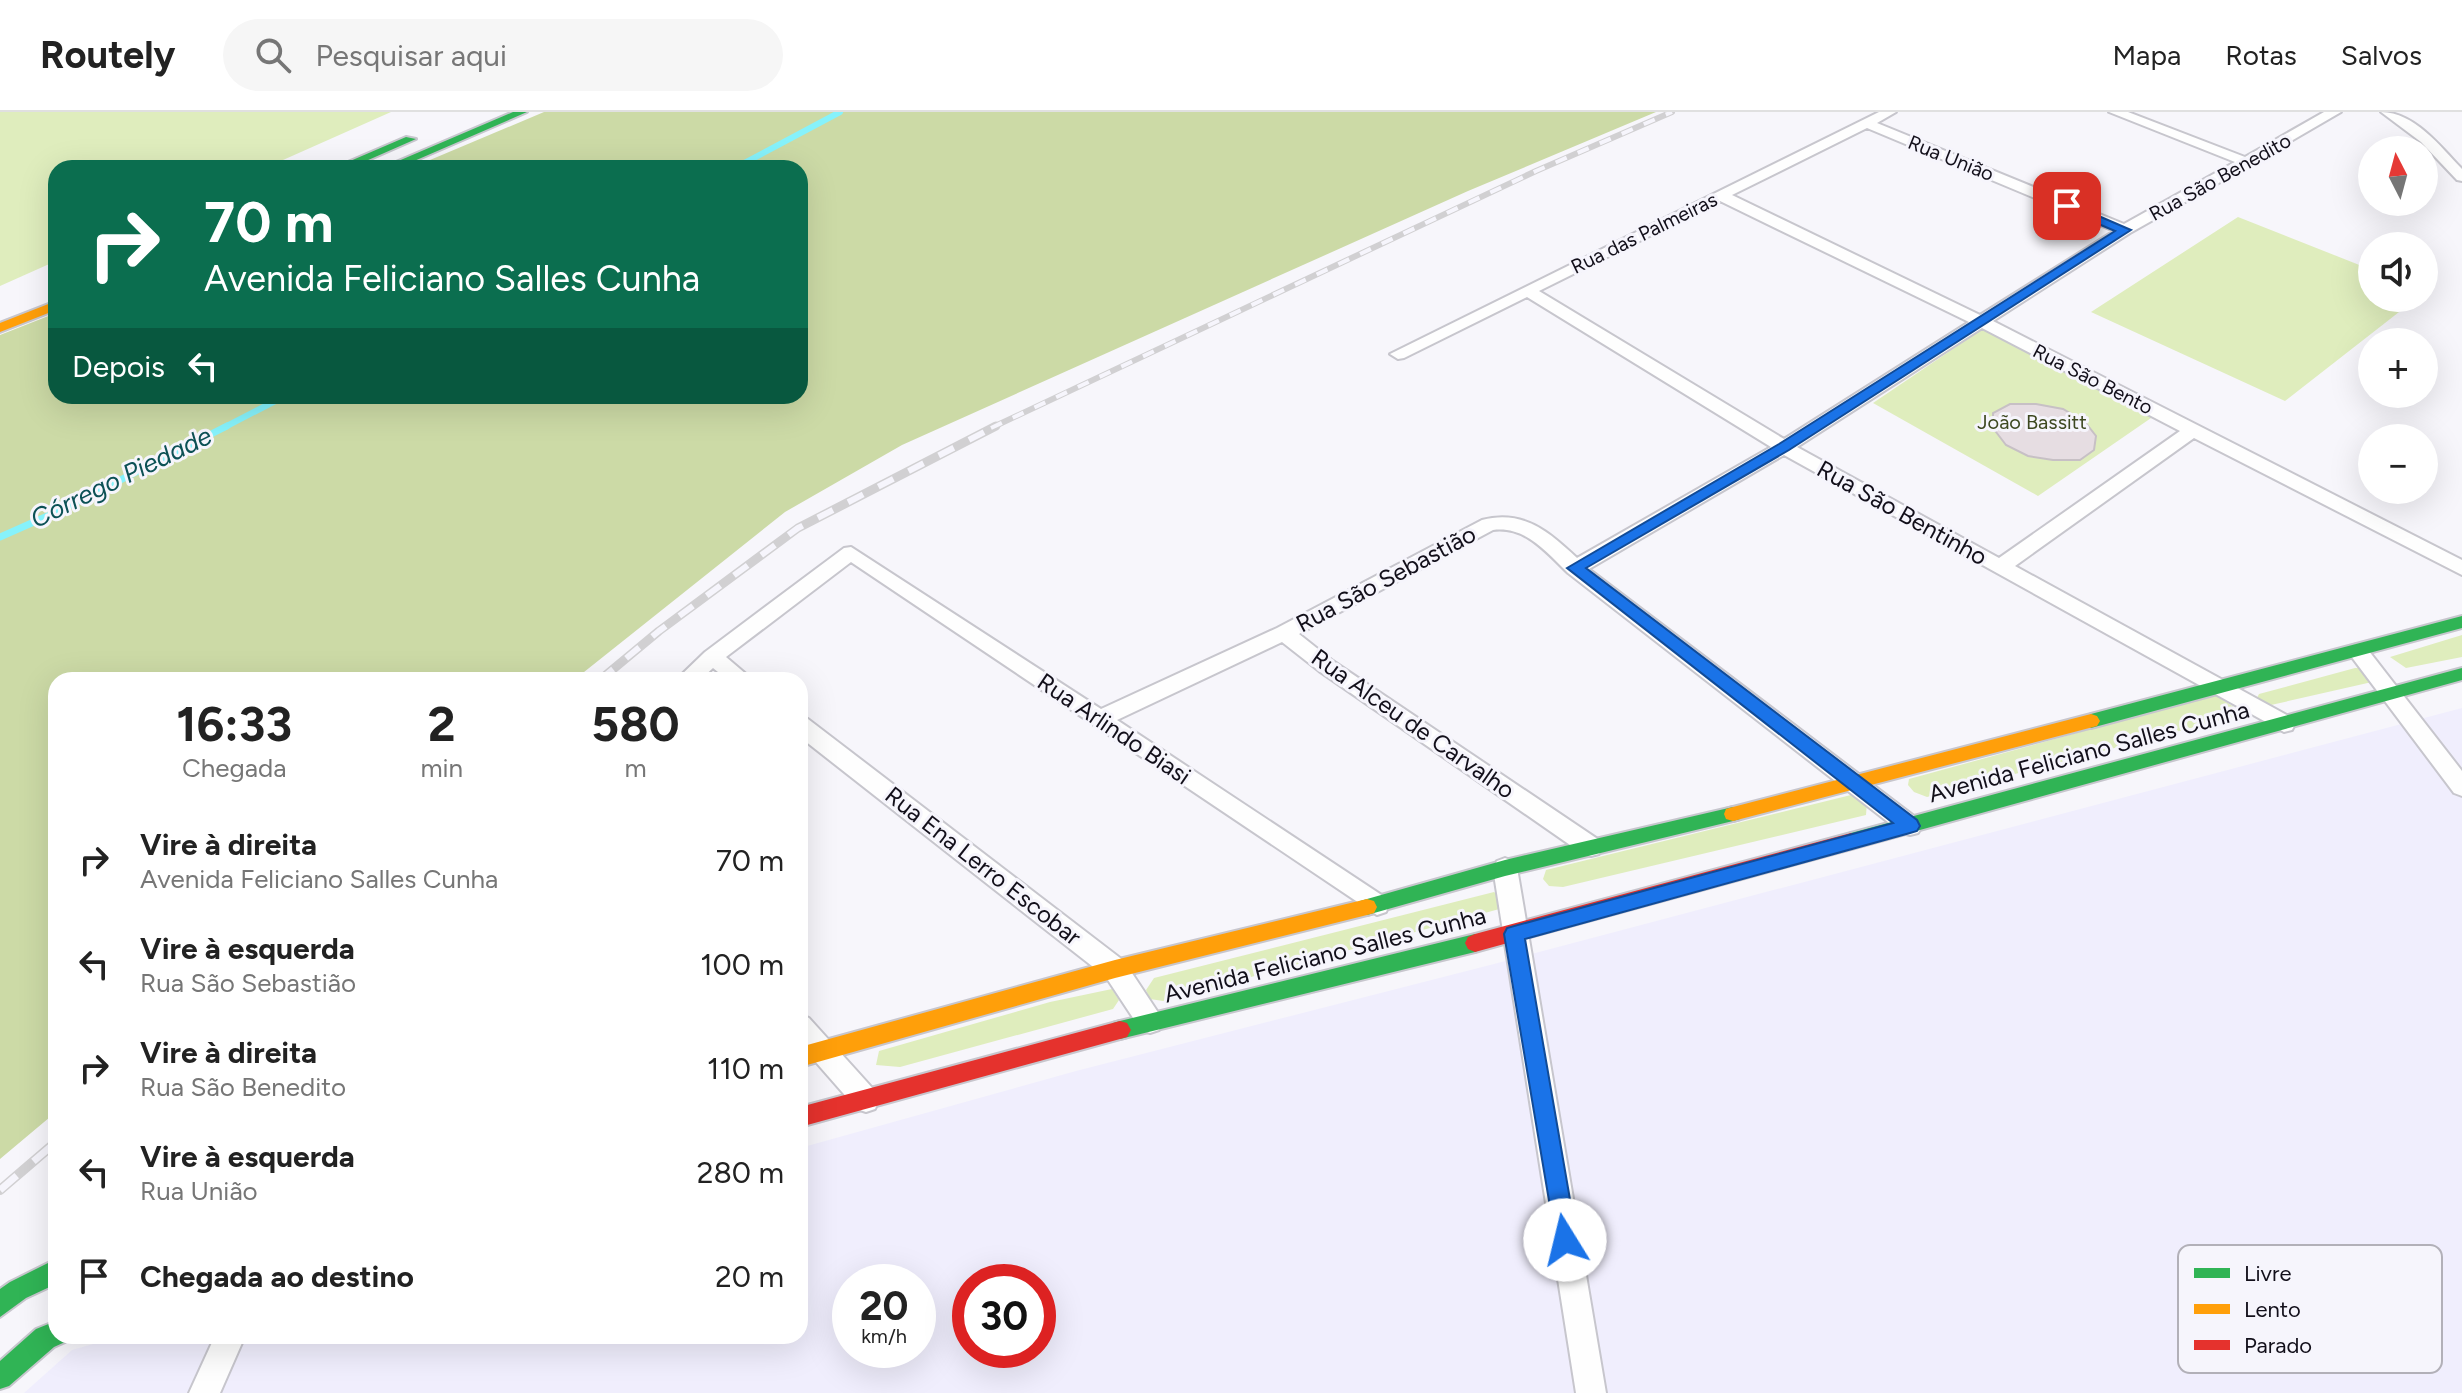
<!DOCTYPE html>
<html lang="pt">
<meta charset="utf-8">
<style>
body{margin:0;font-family:Figtree,sans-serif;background:#f6f6f6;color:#222;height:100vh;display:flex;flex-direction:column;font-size:30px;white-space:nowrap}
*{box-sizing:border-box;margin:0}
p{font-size:26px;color:#767676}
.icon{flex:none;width:44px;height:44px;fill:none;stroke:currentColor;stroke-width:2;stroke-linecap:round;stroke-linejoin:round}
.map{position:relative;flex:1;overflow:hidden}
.details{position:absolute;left:48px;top:560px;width:760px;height:672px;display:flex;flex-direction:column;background:#fff;border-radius:24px;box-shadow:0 8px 32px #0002}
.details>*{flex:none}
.guide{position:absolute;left:48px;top:48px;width:760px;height:244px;border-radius:24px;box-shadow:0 8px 32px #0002;background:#0b6e4f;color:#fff;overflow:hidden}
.needle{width:52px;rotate:354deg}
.tools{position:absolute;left:2358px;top:24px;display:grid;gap:16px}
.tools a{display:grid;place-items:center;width:80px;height:80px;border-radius:50%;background:#fff;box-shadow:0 8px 32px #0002;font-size:40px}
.speed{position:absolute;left:832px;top:1152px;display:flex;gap:16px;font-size:40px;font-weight:700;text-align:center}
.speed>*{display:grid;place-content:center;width:104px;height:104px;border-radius:50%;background:#fff;box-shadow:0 8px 32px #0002;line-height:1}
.speed small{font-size:20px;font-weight:400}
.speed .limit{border:12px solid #d22;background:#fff;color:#111}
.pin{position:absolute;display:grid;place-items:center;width:68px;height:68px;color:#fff;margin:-34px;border-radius:16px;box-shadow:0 4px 12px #0006}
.me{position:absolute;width:88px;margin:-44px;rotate:351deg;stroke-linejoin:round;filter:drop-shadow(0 0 6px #0008)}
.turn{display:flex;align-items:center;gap:28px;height:168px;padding:0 24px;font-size:36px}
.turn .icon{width:104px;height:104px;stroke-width:2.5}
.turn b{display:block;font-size:56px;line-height:68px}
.then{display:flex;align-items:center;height:76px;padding:0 24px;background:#0003;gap:16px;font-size:30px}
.eta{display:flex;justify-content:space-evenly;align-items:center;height:136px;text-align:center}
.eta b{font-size:48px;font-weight:700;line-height:56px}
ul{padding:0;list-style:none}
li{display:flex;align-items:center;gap:24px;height:104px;padding:0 24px}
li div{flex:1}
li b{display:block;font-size:30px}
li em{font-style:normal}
header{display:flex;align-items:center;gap:48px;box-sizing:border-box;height:112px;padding:0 40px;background:#fff;border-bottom:2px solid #e0e0e0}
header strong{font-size:38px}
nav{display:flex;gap:44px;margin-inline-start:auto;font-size:28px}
.search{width:560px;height:72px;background:#f6f6f6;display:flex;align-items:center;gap:20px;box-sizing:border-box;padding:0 28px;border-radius:44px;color:#767676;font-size:30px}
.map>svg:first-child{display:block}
.built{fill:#f0eefd;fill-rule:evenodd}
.green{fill:#dfedbd}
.forest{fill:#ccdaa6}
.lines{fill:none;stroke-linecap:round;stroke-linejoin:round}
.stream-far1{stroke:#86f2fb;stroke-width:6}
.stream{stroke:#86f2fb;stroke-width:7}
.building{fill:#e6dde2;stroke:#c7c0c5;stroke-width:2}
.street-casing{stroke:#c7c6cd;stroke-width:4}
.fast-casing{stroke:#c7c6cd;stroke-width:4}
.slow-casing{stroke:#c7c6cd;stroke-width:4}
.jam-casing{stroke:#c7c6cd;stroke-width:4}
.street{fill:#fefefe;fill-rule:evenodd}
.fast{fill:#30b455;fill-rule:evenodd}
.slow{fill:#ff9f0a;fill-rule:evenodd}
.jam{fill:#e5322d;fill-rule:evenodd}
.rail-far2-casing{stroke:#d1d0d2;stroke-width:6}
.rail-far1-casing{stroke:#d1d0d2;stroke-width:9}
.rail-casing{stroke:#d1d0d2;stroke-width:10}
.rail-far2{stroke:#f6f5fc;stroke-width:4;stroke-dasharray:12;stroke-linecap:butt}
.rail-far1{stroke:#f6f5fc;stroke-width:6;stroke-dasharray:17;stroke-linecap:butt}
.rail{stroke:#f6f5fc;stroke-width:7;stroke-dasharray:22;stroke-linecap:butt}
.route{fill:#1a73e8;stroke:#114b97;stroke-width:2}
.labels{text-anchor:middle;stroke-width:6;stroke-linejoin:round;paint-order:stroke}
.far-street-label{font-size:20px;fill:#120f1a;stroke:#f6f5fc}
.far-park-label{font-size:20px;fill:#3d4820;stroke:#f6f5fc}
.street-label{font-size:24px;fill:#120f1a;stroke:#f6f5fc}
.water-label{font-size:26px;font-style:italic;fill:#0c5155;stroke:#f6f5fc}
.key{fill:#f6f5fc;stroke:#b2b0b8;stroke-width:2}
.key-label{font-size:22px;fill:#120f1a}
</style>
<header>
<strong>Routely</strong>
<div class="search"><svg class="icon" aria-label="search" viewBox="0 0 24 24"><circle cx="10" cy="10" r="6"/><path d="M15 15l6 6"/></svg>Pesquisar aqui</div>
<nav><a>Mapa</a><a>Rotas</a><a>Salvos</a></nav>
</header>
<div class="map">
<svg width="2462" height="1281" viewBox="0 0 2462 1281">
<rect width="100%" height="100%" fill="#f7f6fb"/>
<!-- built -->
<path class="built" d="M2462,596V1281H24L72,1238L121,1224H800V1036L1076,959L1494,852ZM850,1170H918V1238H850ZM970,1170H1038V1238H970Z"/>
<!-- green -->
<path class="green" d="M0,0H391L265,56H56V149L0,174Z
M2238,105L2372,158V186H2417L2285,289L2091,200Z
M1984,216L2154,304L2038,384L1873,291Z
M2462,523V545L2406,556L2390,545Z
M2355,556H2362L2372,570L2271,593L2257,586L2259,582Z
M2215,583L2234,595L2237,604L1927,685L1914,680L1908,673L1909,667Z
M1855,682L1867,690L1866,703L1563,775L1549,774L1543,767L1546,758Z
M1494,780L1502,786L1503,796L1163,889L1150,887L1146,878L1154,866Z
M1112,877L1119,888L1113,897L900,955L876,953L879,939L1050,890Z"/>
<!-- forest -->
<path class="forest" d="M544,0H1656L1468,79L902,333L785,400L574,568H56V1000L0,1047V223L56,201V284H800V56H411Z"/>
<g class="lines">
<!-- stream-far1 -->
<path class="stream-far1" d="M735,56L840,0
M223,316L285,284"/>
<!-- stream -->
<path class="stream" d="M0,425L61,398L227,314"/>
</g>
<!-- building -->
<path class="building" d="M2010,292H2036L2063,297L2085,310L2096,324L2094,338L2080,348H2053L2028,344L2006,333L1993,316V301Z"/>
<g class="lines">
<defs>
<path id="street" d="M1879,0H1896L1877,11L2124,112L2235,50L2109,0H2128L2245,45L2324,0H2341L2255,50L2254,54L2247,55L2130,121L1993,209L2462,448V463L2194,326L2015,454L2292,606L2295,612L2292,618L2284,620L1784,343L1589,457L1918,707L1922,714L1918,721L1910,723L1902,721L1568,461C1546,440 1526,414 1493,418L1299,522L1333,549L1599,728L1603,735L1599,742L1591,744L1583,742L1319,559L1282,530L1117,608L1386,786L1389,793L1386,800L1377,803L851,450L726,545L753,568H728L713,556L700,568H676L705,540L844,436L851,435L1101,597L1277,516L1482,408C1523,397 1549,420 1577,446L1771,335L1527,185L1404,246L1398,247L1390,242ZM1867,16L2114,119L1980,203L1732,83ZM1720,89L1969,210L1784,327L1539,179ZM1982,216L2180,319L1999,446L1797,335Z
M2381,0C2414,0 2440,34 2462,57V69L2457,68L2421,30Z
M2358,532L2365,534L2462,659V684L2454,681L2351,544L2348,539L2351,534Z
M800,605L808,607L1124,849L1159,902L1163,910L1159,918L1150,921L1141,918L1106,865L800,625Z
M1505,746L1513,749L1517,756L1606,1281H1576L1493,756L1497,749Z
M800,902L809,906L875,979L879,988L875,997L866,1000L857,997L800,932Z
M215,1224H245L220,1281H189Z"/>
<path id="fast" d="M513,0H527L398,56H382Z
M406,25L416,27L350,56H334Z
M2462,504V516L2091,616L2082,609L2091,602Z
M2462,556V568L1851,737L1844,734L1842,729L1844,724L1851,721Z
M1733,695L1740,697L1742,702L1740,707L1733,709L1505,764L1367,803L1360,801L1357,795L1360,789L1367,787L1505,748Z
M1475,822L1482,825L1485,831L1482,837L1475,840L1120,927L1113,925L1109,918L1113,911L1120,909Z
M56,1147V1172L26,1186L0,1205V1177L10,1170Z
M56,1209V1224H67L65,1230L54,1235L9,1274L0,1277V1249L36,1217Z"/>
<path id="slow" d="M56,189V198L0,220V211Z
M2091,602L2097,604L2100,609L2097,614L1733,709L1726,707L1724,702L1726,697L1733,695Z
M1367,787L1374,789L1377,795L1374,801L1367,803L1115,866L800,955V935L1115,848Z"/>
<path id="jam" d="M1851,721L1858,724L1860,729L1858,734L1851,737L1475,840L1468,837L1465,831L1468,825L1475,822Z
M1120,909L1127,911L1131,918L1127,925L1120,927L800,1015V995Z"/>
</defs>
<!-- street casing -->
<use href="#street" class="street-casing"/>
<!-- fast casing -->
<use href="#fast" class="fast-casing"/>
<!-- slow casing -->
<use href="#slow" class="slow-casing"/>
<!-- jam casing -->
<use href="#jam" class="jam-casing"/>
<!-- street -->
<use href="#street" class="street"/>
<!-- fast -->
<use href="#fast" class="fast"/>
<!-- slow -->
<use href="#slow" class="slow"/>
<!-- jam -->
<use href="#jam" class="jam"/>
<defs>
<path id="rail-far2" d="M991,316L1536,59L1672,0"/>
<path id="rail-far1" d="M600,568L659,519L798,416L996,314"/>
<path id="rail" d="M0,1078L56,1030"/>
</defs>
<!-- rail-far2 casing -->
<use href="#rail-far2" class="rail-far2-casing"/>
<!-- rail-far1 casing -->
<use href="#rail-far1" class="rail-far1-casing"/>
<!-- rail casing -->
<use href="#rail" class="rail-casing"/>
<!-- rail-far2 -->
<use href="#rail-far2" class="rail-far2"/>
<!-- rail-far1 -->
<use href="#rail-far1" class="rail-far1"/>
<!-- rail -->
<use href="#rail" class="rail"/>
</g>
<!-- route -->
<path class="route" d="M2063,92H2071L2131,118L1789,338L1586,456L1917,708L1920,714L1917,719L1910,721L1525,827L1577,1128L1574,1136L1565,1140L1557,1136L1504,822L1507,816L1893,711L1567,456L1779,332L2115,119L2063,97Z"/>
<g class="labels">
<!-- far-street labels -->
<g class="far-street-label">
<text transform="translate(1951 46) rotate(22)" y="7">Rua União</text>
<text transform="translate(2220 65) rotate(-29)" y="7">Rua São Benedito</text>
<text transform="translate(1644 121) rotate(-26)" y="7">Rua das Palmeiras</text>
<text transform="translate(2093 267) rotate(27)" y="7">Rua São Bento</text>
</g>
<!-- far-park labels -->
<g class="far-park-label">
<text x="2032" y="317">João Bassitt</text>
</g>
<!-- street labels -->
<g class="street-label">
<text transform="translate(1902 401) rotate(29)" y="8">Rua São Bentinho</text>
<text transform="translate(1386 467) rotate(-28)" y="8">Rua São Sebastião</text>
<text transform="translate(1413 612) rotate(35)" y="8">Rua Alceu de Carvalho</text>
<text transform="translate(1114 617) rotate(34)" y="8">Rua Arlindo Biasi</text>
<text transform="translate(2089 640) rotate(-15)" y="8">Avenida Feliciano Salles Cunha</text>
<text transform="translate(983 754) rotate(38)" y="8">Rua Ena Lerro Escobar</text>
<text transform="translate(1325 843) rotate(-14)" y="8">Avenida Feliciano Salles Cunha</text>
</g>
<!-- water labels -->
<g class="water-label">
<text transform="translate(121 365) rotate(-26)" y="9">Córrego Piedade</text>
</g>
</g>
<!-- legend -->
<rect x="2178" y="1133" width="264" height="128" rx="12" class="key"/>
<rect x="2194" y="1156" width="36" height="10" fill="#30b455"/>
<rect x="2194" y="1192" width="36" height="10" fill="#ff9f0a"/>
<rect x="2194" y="1228" width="36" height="10" fill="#e5322d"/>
<g class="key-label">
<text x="2244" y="1169">Livre</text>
<text x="2244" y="1205">Lento</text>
<text x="2244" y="1241">Parado</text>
</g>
</svg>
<div class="tools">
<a><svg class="needle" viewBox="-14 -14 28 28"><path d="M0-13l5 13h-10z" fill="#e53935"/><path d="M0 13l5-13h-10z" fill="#767676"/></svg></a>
<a><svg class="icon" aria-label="sound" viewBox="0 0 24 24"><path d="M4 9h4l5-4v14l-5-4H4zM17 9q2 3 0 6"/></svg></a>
<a>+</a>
<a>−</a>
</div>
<div class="speed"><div>20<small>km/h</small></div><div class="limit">30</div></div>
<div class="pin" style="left:2067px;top:94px;background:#d93025"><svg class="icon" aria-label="arrive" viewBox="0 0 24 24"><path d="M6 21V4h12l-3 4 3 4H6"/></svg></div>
<svg class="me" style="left:1565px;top:1128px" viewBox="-20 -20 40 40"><circle r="19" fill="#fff"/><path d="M0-13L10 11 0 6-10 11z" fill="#1a73e8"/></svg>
<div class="guide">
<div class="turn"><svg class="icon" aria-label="right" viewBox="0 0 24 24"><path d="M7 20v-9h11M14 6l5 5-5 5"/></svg><div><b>70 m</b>Avenida Feliciano Salles Cunha</div></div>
<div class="then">Depois<svg class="icon" aria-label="left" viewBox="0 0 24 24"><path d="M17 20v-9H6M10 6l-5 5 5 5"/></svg></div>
</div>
<section class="details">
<div class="eta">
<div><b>16:33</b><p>Chegada</p></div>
<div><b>2</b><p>min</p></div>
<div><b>580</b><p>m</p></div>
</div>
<ul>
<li><svg class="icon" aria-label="right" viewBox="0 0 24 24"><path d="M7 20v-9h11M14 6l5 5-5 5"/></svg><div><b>Vire à direita</b><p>Avenida Feliciano Salles Cunha</p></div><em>70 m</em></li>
<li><svg class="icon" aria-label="left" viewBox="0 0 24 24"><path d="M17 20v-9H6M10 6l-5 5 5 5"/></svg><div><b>Vire à esquerda</b><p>Rua São Sebastião</p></div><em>100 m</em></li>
<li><svg class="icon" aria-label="right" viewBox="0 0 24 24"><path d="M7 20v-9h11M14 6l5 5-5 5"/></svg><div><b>Vire à direita</b><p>Rua São Benedito</p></div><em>110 m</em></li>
<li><svg class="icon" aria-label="left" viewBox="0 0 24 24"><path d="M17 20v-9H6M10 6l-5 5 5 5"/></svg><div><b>Vire à esquerda</b><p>Rua União</p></div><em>280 m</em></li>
<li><svg class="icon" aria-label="arrive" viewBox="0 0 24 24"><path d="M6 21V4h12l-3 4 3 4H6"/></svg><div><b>Chegada ao destino</b></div><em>20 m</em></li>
</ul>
</section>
</div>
